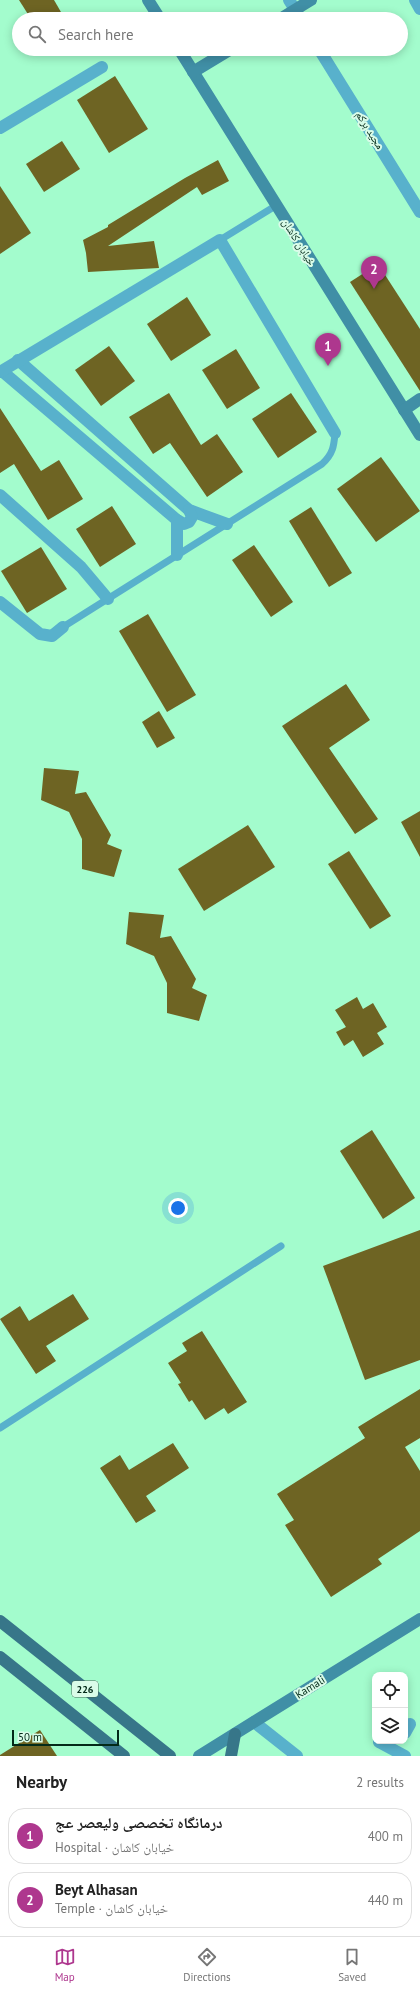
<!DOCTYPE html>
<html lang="en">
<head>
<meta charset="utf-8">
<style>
	:root { --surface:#fff; --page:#f6f6f6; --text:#222; --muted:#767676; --line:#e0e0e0; --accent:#ae378e }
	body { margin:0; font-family:"PT Sans","Noto Naskh Arabic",sans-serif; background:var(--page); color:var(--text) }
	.controls { position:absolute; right:12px; bottom:12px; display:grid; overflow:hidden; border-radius:8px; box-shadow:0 2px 10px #0003 }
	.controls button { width:36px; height:36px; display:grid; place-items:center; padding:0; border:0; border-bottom:1px solid var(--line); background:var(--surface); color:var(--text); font:20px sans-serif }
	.scale { position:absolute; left:12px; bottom:10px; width:107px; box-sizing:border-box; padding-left:4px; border:2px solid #032a19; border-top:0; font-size:11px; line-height:14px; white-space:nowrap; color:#032a19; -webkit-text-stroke:3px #dafce9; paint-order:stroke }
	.you { position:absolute; left:178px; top:1208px; width:14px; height:14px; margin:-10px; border:3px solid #fff; border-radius:50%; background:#1a73e8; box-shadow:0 0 0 6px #1a73e833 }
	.badge { display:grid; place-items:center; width:26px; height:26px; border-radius:50%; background:var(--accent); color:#fff; font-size:13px; font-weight:700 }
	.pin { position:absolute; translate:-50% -33px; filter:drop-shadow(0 1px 2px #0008) }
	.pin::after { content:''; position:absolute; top:21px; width:14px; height:12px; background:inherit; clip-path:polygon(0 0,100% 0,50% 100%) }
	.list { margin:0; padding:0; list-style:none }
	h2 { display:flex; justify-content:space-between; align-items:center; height:52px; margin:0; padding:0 16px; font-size:17px }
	h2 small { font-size:13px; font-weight:400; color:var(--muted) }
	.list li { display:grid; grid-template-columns:26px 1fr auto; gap:12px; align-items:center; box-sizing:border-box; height:56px; margin:0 8px 8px; padding:0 8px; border:1px solid var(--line); border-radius:16px }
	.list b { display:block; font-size:15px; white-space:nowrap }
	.list p { margin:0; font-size:13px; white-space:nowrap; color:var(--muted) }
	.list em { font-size:13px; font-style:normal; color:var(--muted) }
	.icon { flex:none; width:22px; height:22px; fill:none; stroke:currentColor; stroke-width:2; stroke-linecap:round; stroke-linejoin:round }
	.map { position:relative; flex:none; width:420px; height:1756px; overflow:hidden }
	.search { position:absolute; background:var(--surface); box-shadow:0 2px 10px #0003; left:12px; right:12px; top:12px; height:44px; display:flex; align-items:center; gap:10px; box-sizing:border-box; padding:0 14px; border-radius:22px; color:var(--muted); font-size:15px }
	.sheet { height:180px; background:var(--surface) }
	nav { display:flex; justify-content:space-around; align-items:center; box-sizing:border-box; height:56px; border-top:1px solid var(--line); background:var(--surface); font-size:11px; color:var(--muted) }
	nav a { display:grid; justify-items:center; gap:2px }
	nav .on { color:var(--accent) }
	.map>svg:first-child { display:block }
	.building { fill:#6e6423 }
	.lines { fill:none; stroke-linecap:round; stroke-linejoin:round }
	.lane { stroke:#58b1cc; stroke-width:7 }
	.street { stroke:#58b1cc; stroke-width:12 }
	.secondary { stroke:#408fa6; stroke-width:12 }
	.primary { stroke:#377689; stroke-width:12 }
	.labels { text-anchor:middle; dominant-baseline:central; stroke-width:4; stroke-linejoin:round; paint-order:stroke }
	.shield { fill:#dafce9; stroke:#446957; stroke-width:1 }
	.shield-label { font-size:10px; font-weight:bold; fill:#032a19 }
	.street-label { font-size:11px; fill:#032a19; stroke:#dafce9 }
</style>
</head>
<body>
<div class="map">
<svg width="420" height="1756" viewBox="0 0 420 1756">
	<rect width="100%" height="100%" fill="#a3fccd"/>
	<g class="building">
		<path d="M 19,0 L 54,0 L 65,19 L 31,19 Z"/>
		<path d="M 115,76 L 148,129 L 109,153 L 77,100 Z"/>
		<path d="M 62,141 L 80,169 L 44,192 L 26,164 Z"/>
		<path d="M 218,160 L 229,181 L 202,195 L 197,187 L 108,246 L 154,241 L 159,268 L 88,272 L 86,253 L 83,240 L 108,227 L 108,225 L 185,178 Z"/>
		<path d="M 0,186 L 31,233 L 0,254 Z"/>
		<path d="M 378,264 L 420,329 L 420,391 L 350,282 Z"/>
		<path d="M 187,297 L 211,335 L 171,361 L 147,324 Z"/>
		<path d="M 109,346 L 135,381 L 101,406 L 75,370 Z"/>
		<path d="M 236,349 L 260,388 L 227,409 L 202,370 Z"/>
		<path d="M 169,393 L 201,445 L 217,434 L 243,472 L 207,497 L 170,443 L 153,454 L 129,417 Z"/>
		<path d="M 291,393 L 317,432 L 278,458 L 252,419 Z"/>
		<path d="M 0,408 L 41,471 L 59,460 L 83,499 L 48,520 L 14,464 L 0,473 Z"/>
		<path d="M 381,457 L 420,511 L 376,542 L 337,489 Z"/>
		<path d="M 112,506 L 136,544 L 100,567 L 76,529 Z"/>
		<path d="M 311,507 L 352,573 L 329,587 L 289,521 Z"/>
		<path d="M 254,545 L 293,602 L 271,617 L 232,560 Z"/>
		<path d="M 41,547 L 67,589 L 27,613 L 1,571 Z"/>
		<path d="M 148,614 L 196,695 L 167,712 L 119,631 Z"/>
		<path d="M 346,684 L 370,720 L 329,748 L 378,819 L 355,834 L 282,726 Z"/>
		<path d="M 159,711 L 175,738 L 157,748 L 142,722 Z"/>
		<path d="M 44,768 L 79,771 L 75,794 L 86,792 L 111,835 L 107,844 L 122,850 L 114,877 L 82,869 L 82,839 L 69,812 L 41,800 Z"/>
		<path d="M 420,811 L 420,857 L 401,822 Z"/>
		<path d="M 248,825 L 275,867 L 204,911 L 178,869 Z"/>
		<path d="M 349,851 L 391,916 L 370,929 L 328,864 Z"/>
		<path d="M 129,912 L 164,915 L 160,938 L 171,936 L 196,979 L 192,988 L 207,995 L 199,1021 L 167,1013 L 167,983 L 154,956 L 126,944 Z"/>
		<path d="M 357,997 L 363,1009 L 373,1003 L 387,1027 L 377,1033 L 384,1044 L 363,1057 L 353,1040 L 344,1046 L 336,1032 L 346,1027 L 335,1010 Z"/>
		<path d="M 372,1130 L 415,1198 L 383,1219 L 340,1151 Z"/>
		<path d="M 420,1230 L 420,1360 L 365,1380 L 323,1266 Z"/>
		<path d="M 73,1294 L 89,1319 L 46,1346 L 56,1361 L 36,1374 L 0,1319 L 20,1306 L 29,1321 Z"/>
		<path d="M 202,1331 L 247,1402 L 228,1414 L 224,1408 L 205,1420 L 192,1400 L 189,1402 L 178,1384 L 181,1383 L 168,1363 L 187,1351 L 182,1343 Z"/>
		<path d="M 420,1389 L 420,1438 L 405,1447 L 420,1471 L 420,1531 L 378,1559 L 382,1564 L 331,1597 L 285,1525 L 294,1520 L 277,1494 L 365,1438 L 358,1427 Z"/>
		<path d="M 173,1443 L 189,1468 L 146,1496 L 156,1511 L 136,1523 L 100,1468 L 120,1455 L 129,1470 Z"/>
		<path d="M 40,1730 L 57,1756 L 0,1756 L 0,1755 Z"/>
	</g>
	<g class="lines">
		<g class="lane">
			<path d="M 220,240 L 277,205"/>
			<path d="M 63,627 L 322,464 C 333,454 334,446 335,433"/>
			<path d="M 0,1428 L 281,1246"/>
		</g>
		<g class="street">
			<path d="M 289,0 L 301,19"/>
			<path d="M 415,0 L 420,9"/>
			<path d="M 319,49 L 420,212"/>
			<path d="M 0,128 L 102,67"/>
			<path d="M 18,360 L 189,510 L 227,524"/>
			<path d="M 2,371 L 177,520 L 184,524 L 189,522 L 192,517 L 189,510"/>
			<path d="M 0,372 L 220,240 L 335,433"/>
			<path d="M 0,495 L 81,567 L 108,599"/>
			<path d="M 177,520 L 177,555"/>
			<path d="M 0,602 L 40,634 L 52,636 L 63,627"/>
			<path d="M 254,1722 L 297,1756"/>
			<path d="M 405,1733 L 410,1724"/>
			<path d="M 379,1742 L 405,1756"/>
		</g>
		<g class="secondary">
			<path d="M 148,0 L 160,19"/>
			<path d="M 280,19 L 311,0"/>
			<path d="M 179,49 L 420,435"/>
			<path d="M 193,72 L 231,49"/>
			<path d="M 404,410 L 420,399"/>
			<path d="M 199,1756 L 420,1619"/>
		</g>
		<g class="primary">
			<path d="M 0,1621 L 170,1756"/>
			<path d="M 0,1657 L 124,1756"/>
			<path d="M 231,1756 L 235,1734"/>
		</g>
	</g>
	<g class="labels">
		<rect class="shield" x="72" y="1681" width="26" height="16" rx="3"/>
		<g class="shield-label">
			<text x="85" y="1689">226</text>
		</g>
		<g class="street-label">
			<text transform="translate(370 130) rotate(58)">مجید برکم</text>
			<text transform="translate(299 242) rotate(58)">خیابان کاشان</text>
			<text transform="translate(310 1687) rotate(-32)">Kamali</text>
		</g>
	</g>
</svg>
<div class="controls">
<button><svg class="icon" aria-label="locate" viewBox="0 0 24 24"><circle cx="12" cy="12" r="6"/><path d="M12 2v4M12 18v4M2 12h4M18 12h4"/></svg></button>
<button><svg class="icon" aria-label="layers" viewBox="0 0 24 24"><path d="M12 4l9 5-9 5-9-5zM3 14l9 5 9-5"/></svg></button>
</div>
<div class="scale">50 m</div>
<div class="you"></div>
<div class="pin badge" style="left:328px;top:366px">1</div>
<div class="pin badge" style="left:374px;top:289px">2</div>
<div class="search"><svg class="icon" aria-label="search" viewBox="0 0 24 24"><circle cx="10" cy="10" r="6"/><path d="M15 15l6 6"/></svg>Search here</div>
</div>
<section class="sheet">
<h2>Nearby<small>2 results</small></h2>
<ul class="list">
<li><span class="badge">1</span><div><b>درمانگاه تخصصی ولیعصر عج</b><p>Hospital · خیابان کاشان</p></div><em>400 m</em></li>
<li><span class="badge">2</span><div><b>Beyt Alhasan</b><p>Temple · خیابان کاشان</p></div><em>440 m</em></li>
</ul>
</section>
<nav>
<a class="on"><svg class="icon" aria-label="map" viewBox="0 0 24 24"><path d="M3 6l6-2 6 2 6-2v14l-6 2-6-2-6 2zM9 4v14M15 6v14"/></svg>Map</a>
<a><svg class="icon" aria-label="directions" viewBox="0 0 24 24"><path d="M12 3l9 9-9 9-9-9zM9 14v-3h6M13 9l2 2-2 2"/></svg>Directions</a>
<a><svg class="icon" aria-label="saved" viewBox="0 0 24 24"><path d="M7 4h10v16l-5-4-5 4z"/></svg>Saved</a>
</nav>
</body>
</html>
